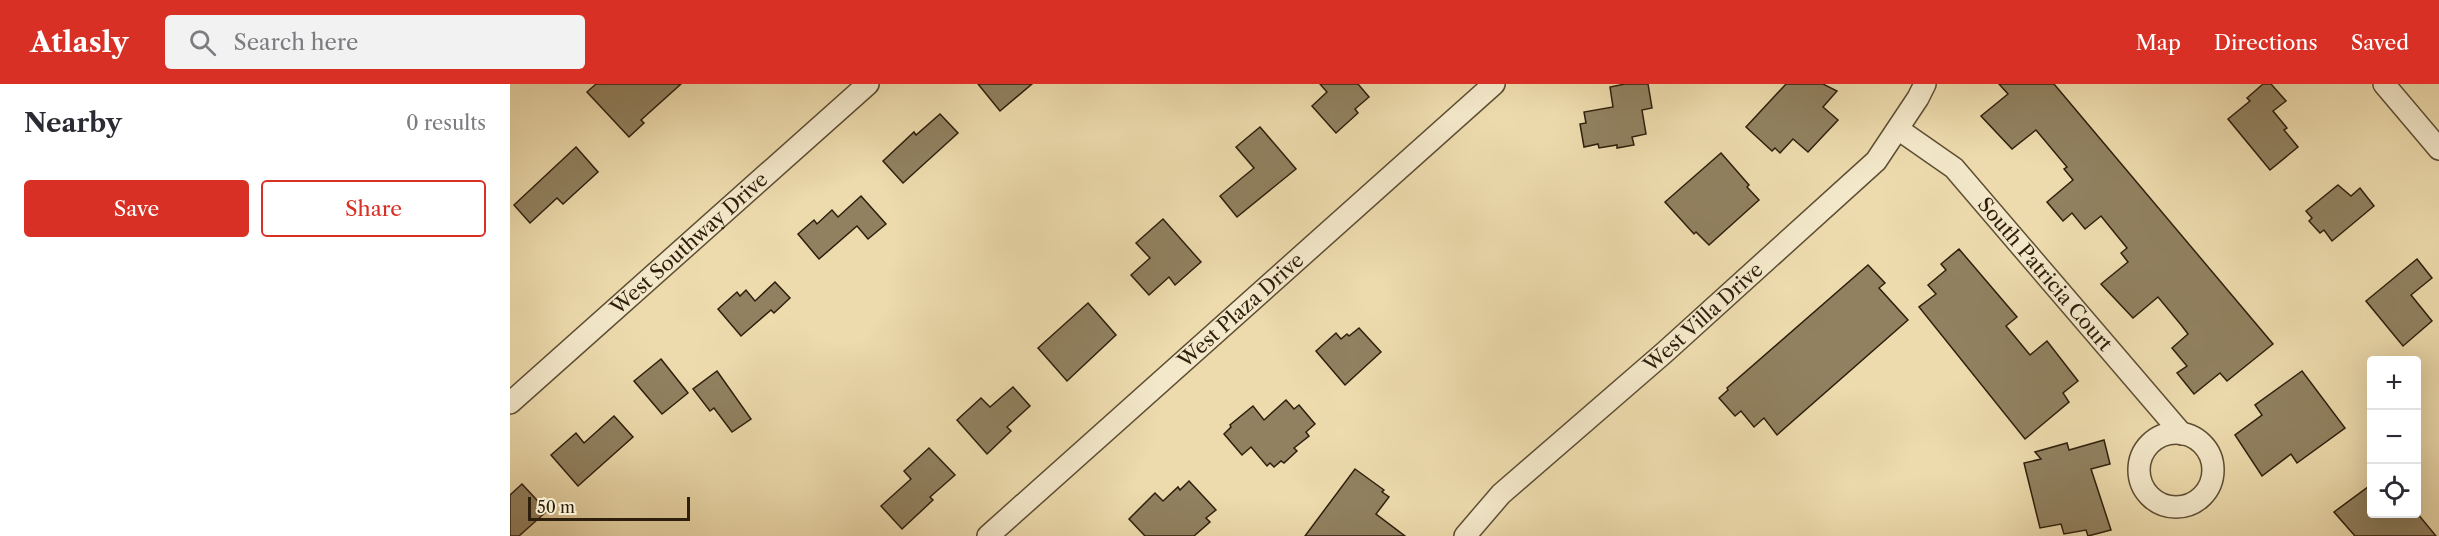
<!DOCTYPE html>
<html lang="en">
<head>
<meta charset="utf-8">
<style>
	:root { --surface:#fff; --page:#f2f2f3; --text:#2b2b33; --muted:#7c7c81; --line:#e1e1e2; --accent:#d93025 }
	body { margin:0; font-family:"Libre Caslon Text",serif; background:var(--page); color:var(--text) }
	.controls { position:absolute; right:18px; bottom:18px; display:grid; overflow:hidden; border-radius:6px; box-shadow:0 6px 24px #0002 }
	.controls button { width:54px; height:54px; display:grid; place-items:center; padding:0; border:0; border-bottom:2px solid var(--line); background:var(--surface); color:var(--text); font:30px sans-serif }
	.scale { position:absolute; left:18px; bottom:15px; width:162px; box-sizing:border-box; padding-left:6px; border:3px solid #2e1f0c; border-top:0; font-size:16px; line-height:21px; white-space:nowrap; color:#2e1f0c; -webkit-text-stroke:4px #f3e8ca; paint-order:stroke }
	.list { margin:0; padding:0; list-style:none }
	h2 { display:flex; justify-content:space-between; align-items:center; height:78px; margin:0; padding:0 24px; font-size:26px }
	h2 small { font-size:20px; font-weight:400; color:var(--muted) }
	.actions { display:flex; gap:12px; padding:18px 24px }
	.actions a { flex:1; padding:14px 0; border:2px solid var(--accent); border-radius:6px; text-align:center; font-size:21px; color:var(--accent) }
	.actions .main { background:var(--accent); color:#fff }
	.icon { flex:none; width:33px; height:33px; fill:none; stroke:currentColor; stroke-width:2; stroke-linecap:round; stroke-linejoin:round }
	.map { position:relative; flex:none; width:1929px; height:452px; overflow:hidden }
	header { display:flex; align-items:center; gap:36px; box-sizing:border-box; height:84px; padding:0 30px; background:var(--accent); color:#fff }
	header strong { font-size:28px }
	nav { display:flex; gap:33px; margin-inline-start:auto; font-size:21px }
	.search { width:420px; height:54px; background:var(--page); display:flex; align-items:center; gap:15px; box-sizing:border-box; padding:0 21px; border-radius:6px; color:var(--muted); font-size:22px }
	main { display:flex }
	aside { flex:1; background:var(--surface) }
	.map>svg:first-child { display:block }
	.building { fill:#918160; stroke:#2e1f0c; stroke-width:1.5 }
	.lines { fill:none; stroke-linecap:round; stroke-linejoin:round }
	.minor-casing { stroke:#5e4e34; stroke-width:24 }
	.minor { stroke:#f3e8ca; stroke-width:21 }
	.labels { text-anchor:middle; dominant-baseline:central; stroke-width:5; stroke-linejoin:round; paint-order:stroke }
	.street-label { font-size:20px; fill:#2e1f0c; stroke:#f3e8ca }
</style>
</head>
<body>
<header>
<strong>Atlasly</strong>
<div class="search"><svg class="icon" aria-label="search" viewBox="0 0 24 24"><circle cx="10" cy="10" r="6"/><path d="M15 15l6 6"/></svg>Search here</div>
<nav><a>Map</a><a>Directions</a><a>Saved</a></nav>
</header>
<main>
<aside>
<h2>Nearby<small>0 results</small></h2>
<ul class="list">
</ul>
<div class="actions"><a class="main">Save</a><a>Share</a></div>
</aside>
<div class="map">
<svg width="1929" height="452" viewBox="0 0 1929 452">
	<rect width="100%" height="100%" fill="#eddbad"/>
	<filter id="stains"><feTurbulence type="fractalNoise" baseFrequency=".00333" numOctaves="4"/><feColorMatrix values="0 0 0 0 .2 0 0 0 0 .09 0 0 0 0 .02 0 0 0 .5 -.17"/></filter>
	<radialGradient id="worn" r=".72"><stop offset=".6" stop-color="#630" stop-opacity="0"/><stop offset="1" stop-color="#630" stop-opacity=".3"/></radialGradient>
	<g class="building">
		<path d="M 86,0 L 171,0 L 131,36 L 134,39 L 119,53 L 77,8 Z"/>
		<path d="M 468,0 L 522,0 L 490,27 Z"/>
		<path d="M 810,0 L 848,0 L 859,13 L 845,25 L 848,29 L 826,49 L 802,22 L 817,8 Z"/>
		<path d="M 1115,0 L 1138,0 L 1142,24 L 1132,26 L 1136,50 L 1122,53 L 1124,61 L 1107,64 L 1107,61 L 1089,64 L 1088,60 L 1074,63 L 1070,40 L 1076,39 L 1074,28 L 1103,23 L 1100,3 Z"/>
		<path d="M 1276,0 L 1313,0 L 1327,7 L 1313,23 L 1328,36 L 1298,68 L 1283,55 L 1270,69 L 1265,64 L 1262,67 L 1236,43 Z"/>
		<path d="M 1489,0 L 1544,0 L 1763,260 L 1717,297 L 1710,289 L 1684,310 L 1667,289 L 1677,282 L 1662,264 L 1678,250 L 1672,242 L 1648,213 L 1623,234 L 1591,200 L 1618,178 L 1611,169 L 1617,164 L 1591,132 L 1575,145 L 1562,129 L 1553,137 L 1537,118 L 1563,96 L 1554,85 L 1557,83 L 1526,46 L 1502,65 L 1471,32 L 1498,10 Z"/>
		<path d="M 1753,0 L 1761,0 L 1776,17 L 1763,27 L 1777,44 L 1774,46 L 1788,63 L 1760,86 L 1718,35 L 1740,17 L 1737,14 Z"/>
		<path d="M 430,30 L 448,49 L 393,99 L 373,77 L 404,48 L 406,51 Z"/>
		<path d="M 750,43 L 786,85 L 727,133 L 710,112 L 744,84 L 726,63 Z"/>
		<path d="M 66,63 L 88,88 L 53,120 L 47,114 L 20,139 L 4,121 Z"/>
		<path d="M 1211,69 L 1239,101 L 1237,103 L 1249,116 L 1199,161 L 1186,148 L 1184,150 L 1155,118 Z"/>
		<path d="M 1828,101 L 1841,112 L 1850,104 L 1864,122 L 1822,157 L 1814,146 L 1810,149 L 1799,137 L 1802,134 L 1796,127 Z"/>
		<path d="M 351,112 L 376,140 L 358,155 L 347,142 L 309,175 L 288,150 L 304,136 L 307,140 L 322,126 L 328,133 Z"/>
		<path d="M 653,135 L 691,178 L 665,201 L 659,193 L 639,211 L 621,191 L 640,174 L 626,159 Z"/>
		<path d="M 1449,165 L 1507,233 L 1496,242 L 1520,271 L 1537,257 L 1568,297 L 1553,309 L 1559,318 L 1515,355 L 1409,223 L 1426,210 L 1418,201 L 1436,186 L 1431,180 Z"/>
		<path d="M 1907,175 L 1922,194 L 1901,211 L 1922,237 L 1893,262 L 1856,217 Z"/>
		<path d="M 1358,181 L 1375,199 L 1369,204 L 1398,236 L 1267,351 L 1254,334 L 1244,343 L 1231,327 L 1225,332 L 1209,314 L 1218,306 L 1217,304 Z"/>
		<path d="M 265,198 L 280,214 L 264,229 L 261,226 L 231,252 L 208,225 L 227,208 L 230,212 L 236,206 L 245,217 Z"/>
		<path d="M 578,219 L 606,251 L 557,297 L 528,264 Z"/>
		<path d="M 849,244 L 871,268 L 835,301 L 806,267 L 826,249 L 831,255 L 837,250 L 839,252 Z"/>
		<path d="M 151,275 L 178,309 L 152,330 L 124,297 Z"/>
		<path d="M 207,287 L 241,335 L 222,348 L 204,324 L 200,327 L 183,305 Z"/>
		<path d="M 1792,287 L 1835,344 L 1787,379 L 1781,370 L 1752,392 L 1725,351 L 1752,331 L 1745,321 Z"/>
		<path d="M 503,303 L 520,322 L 497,343 L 501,347 L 477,370 L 447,336 L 471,314 L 480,323 Z"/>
		<path d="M 776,316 L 784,325 L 789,321 L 805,340 L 796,348 L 799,352 L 784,364 L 787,367 L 774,379 L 771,377 L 764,383 L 760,379 L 757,382 L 741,363 L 732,371 L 714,350 L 721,343 L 720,341 L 743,322 L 754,336 Z"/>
		<path d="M 104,332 L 123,353 L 68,402 L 41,371 L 66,349 L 74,359 Z"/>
		<path d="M 1594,356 L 1600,380 L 1581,385 L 1601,446 L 1578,452 L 1576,446 L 1554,450 L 1551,440 L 1530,444 L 1514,379 L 1531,375 L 1525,368 L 1557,359 L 1559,366 Z"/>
		<path d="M 419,364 L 445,391 L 420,413 L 423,416 L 392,445 L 371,422 L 401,395 L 394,387 Z"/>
		<path d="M 845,385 L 874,406 L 872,408 L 879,413 L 866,430 L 895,452 L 795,452 Z"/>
		<path d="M 679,397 L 706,426 L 696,434 L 700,438 L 684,452 L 635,452 L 619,435 L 645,409 L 653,417 L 668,403 L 670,406 Z"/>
		<path d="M 12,400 L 37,427 L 9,452 L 0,452 L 0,411 Z"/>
		<path d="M 1862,400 L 1862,429 L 1907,429 L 1926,452 L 1845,452 L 1824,428 Z"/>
	</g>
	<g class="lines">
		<defs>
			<g id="minor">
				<path d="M 1874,0 L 1929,65"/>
				<path id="s1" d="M 1388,45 L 1444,84 L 1672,350"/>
				<path id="s2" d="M 0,319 L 358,0"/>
				<circle cx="1666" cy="386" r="37"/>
				<path id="s3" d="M 478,452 L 984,0"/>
				<path id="s4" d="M 955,452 L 991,410 L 1155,268 L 1366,77 L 1408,14 L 1415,0"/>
			</g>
		</defs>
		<use href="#minor" class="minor-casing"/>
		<use href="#minor" class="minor"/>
	</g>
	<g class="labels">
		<g class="street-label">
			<text stroke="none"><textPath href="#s2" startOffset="240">West Southway Drive</textPath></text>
			<text stroke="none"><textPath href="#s1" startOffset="208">South Patricia Court</textPath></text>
			<text stroke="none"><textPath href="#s3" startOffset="339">West Plaza Drive</textPath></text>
			<text stroke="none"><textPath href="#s4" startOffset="324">West Villa Drive</textPath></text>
		</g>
	</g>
	<rect width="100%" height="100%" filter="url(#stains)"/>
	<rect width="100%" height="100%" fill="url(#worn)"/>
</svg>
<div class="controls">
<button>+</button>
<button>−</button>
<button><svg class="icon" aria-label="locate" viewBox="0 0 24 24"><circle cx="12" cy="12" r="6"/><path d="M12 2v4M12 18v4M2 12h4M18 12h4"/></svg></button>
</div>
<div class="scale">50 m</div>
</div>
</main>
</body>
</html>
